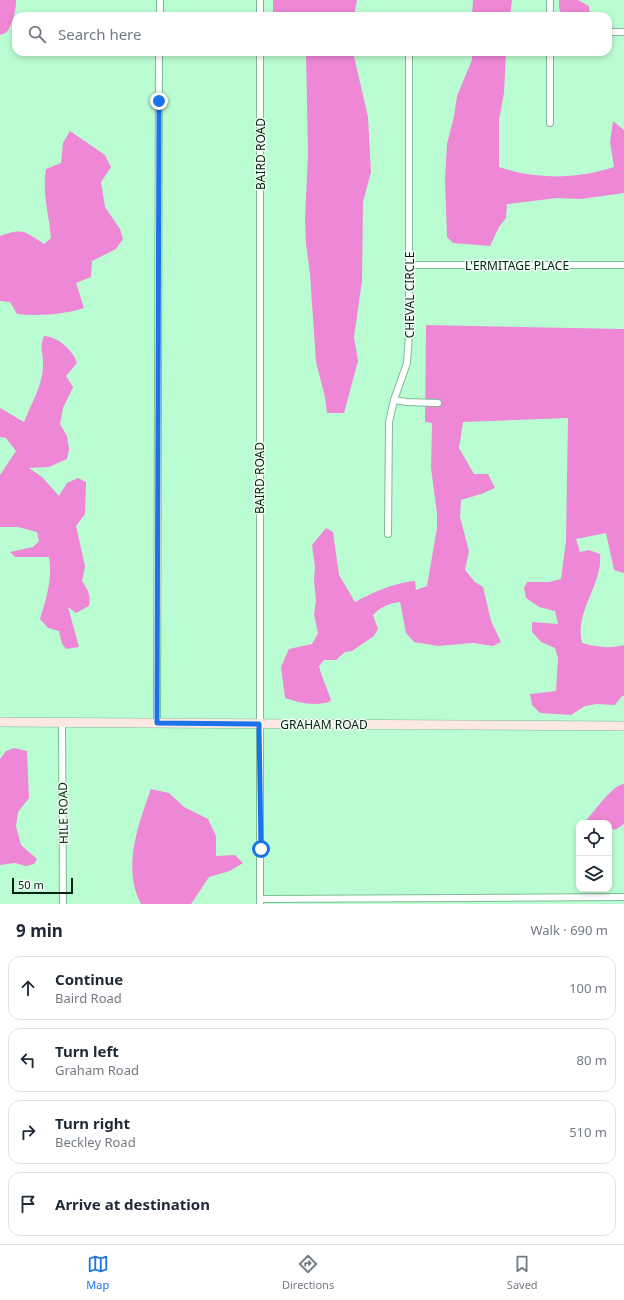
<!DOCTYPE html>
<html lang="en">
<head>
<meta charset="utf-8">
<style>
	:root { --surface:#fff; --page:#f2f2f3; --text:#1f2937; --muted:#747a83; --line:#e0e1e3; --accent:#1a73e8 }
	body { margin:0; font-family:"Noto Sans",sans-serif; background:var(--page); color:var(--text) }
	.controls { position:absolute; right:12px; bottom:12px; display:grid; overflow:hidden; border-radius:8px; box-shadow:0 2px 6px #0003 }
	.controls button { width:36px; height:36px; display:grid; place-items:center; padding:0; border:0; border-bottom:1px solid var(--line); background:var(--surface); color:var(--text); font:20px sans-serif }
	.scale { position:absolute; left:12px; bottom:10px; width:61px; box-sizing:border-box; padding-left:4px; border:2px solid #062112; border-top:0; font-size:11px; line-height:14px; white-space:nowrap; color:#062112; -webkit-text-stroke:3px #effcf3; paint-order:stroke }
	.stop { position:absolute; width:12px; height:12px; margin:-9px; border:3px solid #1a73e8; border-radius:50%; background:#fff }
	.stop.end { background:#1a73e8; border-color:#fff; box-shadow:0 1px 4px #0008 }
	.list { margin:0; padding:0; list-style:none }
	h2 { display:flex; justify-content:space-between; align-items:center; height:52px; margin:0; padding:0 16px; font-size:17px }
	h2 small { font-size:13px; font-weight:400; color:var(--muted) }
	.list li { display:grid; grid-template-columns:26px 1fr auto; gap:12px; align-items:center; box-sizing:border-box; height:64px; margin:0 8px 8px; padding:0 8px; border:1px solid var(--line); border-radius:12px }
	.list b { display:block; font-size:15px; white-space:nowrap }
	.list p { margin:0; font-size:13px; white-space:nowrap; color:var(--muted) }
	.list em { font-size:13px; font-style:normal; color:var(--muted) }
	.icon { flex:none; width:22px; height:22px; fill:none; stroke:currentColor; stroke-width:2; stroke-linecap:round; stroke-linejoin:round }
	.map { position:relative; flex:none; width:624px; height:904px; overflow:hidden }
	.search { position:absolute; background:var(--surface); box-shadow:0 2px 6px #0003; left:12px; right:12px; top:12px; height:44px; display:flex; align-items:center; gap:10px; box-sizing:border-box; padding:0 14px; border-radius:12px; color:var(--muted); font-size:15px }
	.sheet { height:340px; background:var(--surface) }
	nav { display:flex; justify-content:space-around; align-items:center; box-sizing:border-box; height:56px; border-top:1px solid var(--line); background:var(--surface); font-size:11px; color:var(--muted) }
	nav a { display:grid; justify-items:center; gap:2px }
	nav .on { color:var(--accent) }
	.map>svg:first-child { display:block }
	.forest { fill:#ef87d7 }
	.lines { fill:none; stroke-linecap:round; stroke-linejoin:round }
	.street-casing { stroke:#7dbc95; stroke-width:8 }
	.secondary-casing { stroke:#7dbc95; stroke-width:10 }
	.street { stroke:#fff; stroke-width:6 }
	.secondary { stroke:#fde9e4; stroke-width:9 }
	.route { stroke:#1a73e8; stroke-width:5 }
	.labels { text-anchor:middle; dominant-baseline:central; stroke-width:3; stroke-linejoin:round; paint-order:stroke }
	.street-label { font-size:12px; fill:#062112; stroke:#effcf3 }
</style>
</head>
<body>
<div class="map">
<svg width="624" height="904" viewBox="0 0 624 904">
	<rect width="100%" height="100%" fill="#bbfdd3"/>
	<g class="forest">
		<path d="M 0,0 L 16,0 C 16,12 13,23 6,33 L 0,35 Z"/>
		<path d="M 273,0 L 357,0 L 354,16 L 273,16 Z"/>
		<path d="M 473,0 L 512,0 L 510,16 L 472,16 Z"/>
		<path d="M 559,0 L 578,0 L 589,6 L 590,16 L 562,16 L 559,8 Z"/>
		<path d="M 306,52 L 353,52 L 368,117 L 371,172 L 363,202 L 362,281 L 354,337 L 358,361 L 344,413 L 327,413 L 325,397 L 316,362 L 310,274 L 306,244 L 305,219 L 308,154 Z"/>
		<path d="M 472,52 L 506,52 L 504,93 L 499,120 L 499,167 C 536,180 577,179 614,167 L 610,142 L 613,121 L 624,130 L 624,193 L 581,199 L 557,198 L 507,204 L 506,218 L 499,227 L 490,246 L 453,243 L 447,237 L 445,180 L 447,144 L 454,116 L 457,96 L 472,60 Z"/>
		<path d="M 70,131 L 105,155 L 111,167 L 101,182 L 105,207 L 120,229 L 123,239 L 116,249 L 92,261 L 91,277 L 76,283 L 84,308 C 62,315 40,316 17,314 L 10,302 L 0,301 L 0,236 C 23,228 24,231 44,244 L 51,238 C 49,214 42,193 46,169 L 61,163 L 63,143 Z"/>
		<path d="M 426,325 L 624,329 L 624,573 L 614,570 L 606,533 L 576,539 L 580,552 L 589,550 L 600,554 C 603,585 574,612 582,643 C 597,647 608,649 624,645 L 624,696 L 622,696 L 615,705 L 597,704 L 585,706 L 571,715 L 540,713 L 532,705 L 530,694 L 556,691 L 558,658 L 555,648 L 541,642 L 532,632 L 532,622 L 558,624 L 555,611 L 539,607 L 526,598 L 524,588 L 527,582 L 549,582 L 561,579 L 566,541 L 568,418 L 463,422 L 459,448 L 474,474 L 488,474 L 495,488 L 481,494 L 461,500 L 460,517 L 469,551 L 465,570 L 475,582 L 483,587 L 491,621 L 501,642 L 493,646 L 473,643 L 438,646 L 414,642 L 406,633 L 400,602 C 390,603 380,607 373,615 L 378,629 L 374,636 L 352,651 L 345,652 L 336,660 L 324,660 L 319,666 C 322,679 328,689 331,701 C 316,707 300,703 285,698 L 281,667 L 289,649 L 312,644 L 318,633 L 314,615 L 316,600 L 314,581 L 315,567 L 312,545 L 326,528 L 333,532 L 339,575 L 355,602 C 374,592 393,583 415,581 L 416,590 L 427,586 L 437,528 L 437,513 L 431,468 L 432,423 L 425,422 Z"/>
		<path d="M 44,336 C 57,336 73,350 77,363 L 66,376 L 73,387 L 63,408 L 60,424 L 67,436 L 69,449 L 67,459 L 49,467 L 29,468 L 42,477 L 59,496 L 67,483 L 78,478 L 86,482 L 85,514 L 76,526 L 85,566 L 82,581 C 88,590 91,595 89,606 L 76,613 L 68,607 L 79,647 L 66,649 L 62,644 L 59,631 L 48,628 L 40,619 C 46,599 53,578 49,557 L 15,557 L 10,552 L 33,547 L 39,541 L 37,532 L 18,527 L 0,527 L 0,475 L 16,451 L 6,438 L 0,437 L 0,408 L 24,422 C 31,404 44,383 43,363 C 43,350 39,349 44,336 Z"/>
		<path d="M 14,748 L 27,751 L 29,798 L 18,812 L 16,826 L 21,845 L 37,859 L 34,864 L 26,866 L 15,863 L 0,865 L 0,759 L 6,751 Z"/>
		<path d="M 624,784 L 624,824 L 615,830 L 609,827 L 609,823 L 587,823 L 587,819 C 596,810 612,785 624,784 Z"/>
		<path d="M 151,789 L 169,793 L 184,807 L 208,819 L 216,836 L 216,856 L 235,855 L 243,863 L 230,871 L 209,877 L 191,904 L 141,904 C 122,868 138,825 151,789 Z"/>
	</g>
	<g class="lines">
		<defs>
			<g id="street">
				<path d="M 260,0 L 260,16"/>
				<path d="M 550,0 L 550,16"/>
				<path d="M 160,16 L 160,0"/>
				<path d="M 608,32 L 624,32"/>
				<path d="M 260,52 L 260,904"/>
				<path d="M 550,123 L 550,52"/>
				<path d="M 410,265 L 624,265"/>
				<path d="M 394,400 L 407,402 L 438,403"/>
				<path d="M 388,534 L 389,422 L 394,400 L 407,363 L 409,335 L 409,52"/>
				<path d="M 62,722 L 63,904"/>
				<path d="M 157,723 L 159,52"/>
				<path d="M 261,899 L 624,897"/>
			</g>
			<path id="secondary" d="M 0,722 L 624,726"/>
		</defs>
		<use href="#street" class="street-casing"/>
		<use href="#secondary" class="secondary-casing"/>
		<use href="#street" class="street"/>
		<use href="#secondary" class="secondary"/>
	</g>
	<g class="lines">
		<path class="route" d="M 159,101 L 157,723 L 259,724 L 261,849"/>
	</g>
	<g class="labels">
		<g class="street-label">
			<text transform="translate(260 154) rotate(-90)">BAIRD ROAD</text>
			<text x="517" y="265">L'ERMITAGE PLACE</text>
			<text transform="translate(409 295) rotate(-90)">CHEVAL CIRCLE</text>
			<text transform="translate(259 478) rotate(-90)">BAIRD ROAD</text>
			<text x="324" y="724">GRAHAM ROAD</text>
			<text transform="translate(63 813) rotate(-91)">HILE ROAD</text>
		</g>
	</g>
</svg>
<div class="controls">
<button><svg class="icon" aria-label="locate" viewBox="0 0 24 24"><circle cx="12" cy="12" r="6"/><path d="M12 2v4M12 18v4M2 12h4M18 12h4"/></svg></button>
<button><svg class="icon" aria-label="layers" viewBox="0 0 24 24"><path d="M12 4l9 5-9 5-9-5zM3 14l9 5 9-5"/></svg></button>
</div>
<div class="scale">50 m</div>
<div class="stop" style="left:261px;top:849px"></div>
<div class="stop end" style="left:159px;top:101px"></div>
<div class="search"><svg class="icon" aria-label="search" viewBox="0 0 24 24"><circle cx="10" cy="10" r="6"/><path d="M15 15l6 6"/></svg>Search here</div>
</div>
<section class="sheet">
<h2>9 min<small>Walk · 690 m</small></h2>
<ul class="list">
<li><svg class="icon" aria-label="ahead" viewBox="0 0 24 24"><path d="M12 20V5M6 11l6-6 6 6"/></svg><div><b>Continue</b><p>Baird Road</p></div><em>100 m</em></li>
<li><svg class="icon" aria-label="left" viewBox="0 0 24 24"><path d="M17 20v-9H6M10 6l-5 5 5 5"/></svg><div><b>Turn left</b><p>Graham Road</p></div><em>80 m</em></li>
<li><svg class="icon" aria-label="right" viewBox="0 0 24 24"><path d="M7 20v-9h11M14 6l5 5-5 5"/></svg><div><b>Turn right</b><p>Beckley Road</p></div><em>510 m</em></li>
<li><svg class="icon" aria-label="arrive" viewBox="0 0 24 24"><path d="M6 21V4h12l-3 4 3 4H6"/></svg><div><b>Arrive at destination</b></div></li>
</ul>
</section>
<nav>
<a class="on"><svg class="icon" aria-label="map" viewBox="0 0 24 24"><path d="M3 6l6-2 6 2 6-2v14l-6 2-6-2-6 2zM9 4v14M15 6v14"/></svg>Map</a>
<a><svg class="icon" aria-label="directions" viewBox="0 0 24 24"><path d="M12 3l9 9-9 9-9-9zM9 14v-3h6M13 9l2 2-2 2"/></svg>Directions</a>
<a><svg class="icon" aria-label="saved" viewBox="0 0 24 24"><path d="M7 4h10v16l-5-4-5 4z"/></svg>Saved</a>
</nav>
</body>
</html>
